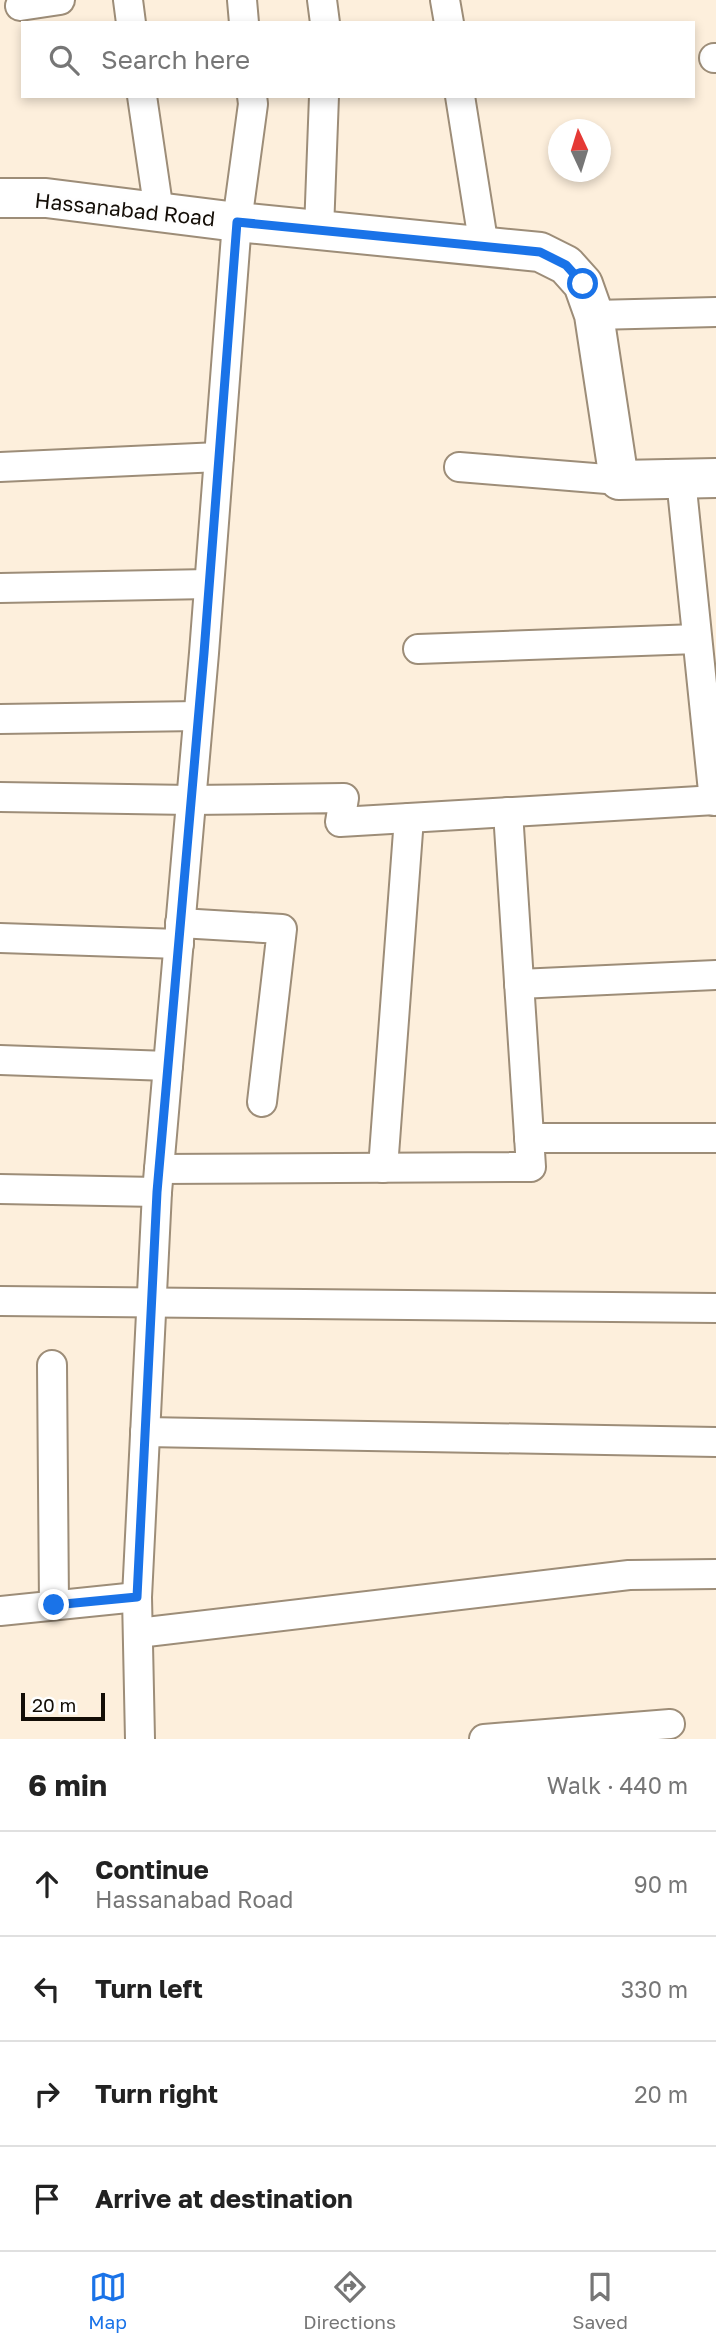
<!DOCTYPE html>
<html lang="en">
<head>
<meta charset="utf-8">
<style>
	:root { --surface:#fff; --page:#f2f2f2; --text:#222; --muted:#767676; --line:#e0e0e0; --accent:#1a73e8 }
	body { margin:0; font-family:"Golos Text",sans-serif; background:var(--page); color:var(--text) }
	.compass { position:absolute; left:548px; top:119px; width:63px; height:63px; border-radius:50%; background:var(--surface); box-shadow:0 4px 10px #0003; rotate:356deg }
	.scale { position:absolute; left:21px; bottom:18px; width:84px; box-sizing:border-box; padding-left:7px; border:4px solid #130d06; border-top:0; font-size:19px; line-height:24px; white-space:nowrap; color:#130d06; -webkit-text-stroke:5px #fefefe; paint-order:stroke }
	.stop { position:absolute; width:21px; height:21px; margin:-16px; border:5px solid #1a73e8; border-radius:50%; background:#fff }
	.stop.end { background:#1a73e8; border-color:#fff; box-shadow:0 2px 7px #0008 }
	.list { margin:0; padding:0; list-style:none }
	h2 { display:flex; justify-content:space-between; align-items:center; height:91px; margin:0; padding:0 28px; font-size:30px }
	h2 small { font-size:23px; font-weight:400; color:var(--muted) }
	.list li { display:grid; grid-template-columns:46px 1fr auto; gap:21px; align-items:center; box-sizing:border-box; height:105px; padding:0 28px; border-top:2px solid var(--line) }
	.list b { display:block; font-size:26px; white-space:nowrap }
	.list p { margin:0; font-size:23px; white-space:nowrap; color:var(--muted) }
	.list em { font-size:23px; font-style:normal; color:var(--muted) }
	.icon { flex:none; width:38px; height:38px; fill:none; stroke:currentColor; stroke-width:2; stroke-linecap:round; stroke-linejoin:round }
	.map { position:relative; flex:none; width:716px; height:1739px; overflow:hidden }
	.search { position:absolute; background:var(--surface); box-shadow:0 4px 10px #0003; left:21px; right:21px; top:21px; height:77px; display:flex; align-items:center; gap:18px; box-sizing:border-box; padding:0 24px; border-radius:0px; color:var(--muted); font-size:26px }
	.sheet { height:511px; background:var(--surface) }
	nav { display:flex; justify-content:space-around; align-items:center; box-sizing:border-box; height:98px; border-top:2px solid var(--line); background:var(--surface); font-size:19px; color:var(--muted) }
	nav a { display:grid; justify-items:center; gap:4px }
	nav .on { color:var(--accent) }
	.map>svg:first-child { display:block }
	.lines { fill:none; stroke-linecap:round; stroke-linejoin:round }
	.street-casing { stroke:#9d8d78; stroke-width:32 }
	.secondary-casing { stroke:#9d8d78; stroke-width:42 }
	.street { stroke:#fff; stroke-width:28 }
	.secondary { stroke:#fff; stroke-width:38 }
	.route { stroke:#1a73e8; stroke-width:9 }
	.labels { text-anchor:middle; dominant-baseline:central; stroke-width:6; stroke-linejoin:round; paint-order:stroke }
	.street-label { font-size:21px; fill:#130d06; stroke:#fefefe }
</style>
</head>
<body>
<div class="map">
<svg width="716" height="1739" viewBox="0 0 716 1739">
	<rect width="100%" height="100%" fill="#fdefdc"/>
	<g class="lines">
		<defs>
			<g id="street">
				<path d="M 128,0 L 131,23"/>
				<path d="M 242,0 L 244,23"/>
				<path d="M 322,0 L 325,23"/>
				<path d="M 445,0 L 449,23"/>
				<path d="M 20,6 L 60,0"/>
				<path d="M 714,58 L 716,58"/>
				<path d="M 142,96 L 159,212"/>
				<path d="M 460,96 L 484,247"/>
				<path d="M 319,230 L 324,96"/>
				<path d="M 594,315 L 716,312"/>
				<path d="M 0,467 L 219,457"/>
				<path d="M 459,467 L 619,480"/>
				<path d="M 681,479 L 714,801"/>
				<path d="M 0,588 L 209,584"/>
				<path d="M 418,649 L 697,639"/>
				<path d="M 0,719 L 198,716"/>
				<path d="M 0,797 L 191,800 L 344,798 L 340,822 L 716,800"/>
				<path d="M 180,923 L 282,929 L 262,1102"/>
				<path d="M 0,938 L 179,944"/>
				<path d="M 519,984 L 716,975"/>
				<path d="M 0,1060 L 168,1066"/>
				<path d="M 529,1138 L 716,1138"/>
				<path d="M 383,1168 L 409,818"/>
				<path d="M 159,1169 L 531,1167 L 508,812"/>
				<path d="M 0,1189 L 157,1192"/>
				<path d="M 0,1301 L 716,1308"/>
				<path d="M 52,1365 L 54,1605"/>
				<path d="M 145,1432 L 716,1442"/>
				<path d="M 0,1611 L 137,1597"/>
				<path d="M 138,1633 L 629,1575 L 716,1574"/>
				<path d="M 140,1739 L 137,1597 L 157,1192 L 204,653 L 237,222 L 253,104 L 252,96"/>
				<path d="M 484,1739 L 670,1724"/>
			</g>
			<path id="secondary" d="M 0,198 L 46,198 L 237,222 L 540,252 L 566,265 L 583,284 L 594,315 L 619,480 L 716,478"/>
		</defs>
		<use href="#street" class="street-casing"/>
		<use href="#secondary" class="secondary-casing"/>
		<use href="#street" class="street"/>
		<use href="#secondary" class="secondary"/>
	</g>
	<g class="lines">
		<path class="route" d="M 54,1605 L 137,1597 L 157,1192 L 204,653 L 237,222 L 540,252 L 566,265 L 583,284"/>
	</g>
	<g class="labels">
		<g class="street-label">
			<text transform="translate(125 209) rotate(6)">Hassanabad Road</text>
		</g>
	</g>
</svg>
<svg class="compass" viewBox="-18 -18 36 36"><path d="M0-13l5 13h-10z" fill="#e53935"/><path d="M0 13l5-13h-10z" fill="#767676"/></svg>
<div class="scale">20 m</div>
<div class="stop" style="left:583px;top:284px"></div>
<div class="stop end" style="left:54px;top:1605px"></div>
<div class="search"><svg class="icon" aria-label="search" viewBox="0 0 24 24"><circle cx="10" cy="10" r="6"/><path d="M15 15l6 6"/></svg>Search here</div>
</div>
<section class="sheet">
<h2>6 min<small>Walk · 440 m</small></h2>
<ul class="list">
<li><svg class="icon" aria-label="ahead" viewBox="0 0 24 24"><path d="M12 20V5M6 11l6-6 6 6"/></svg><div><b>Continue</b><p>Hassanabad Road</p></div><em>90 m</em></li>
<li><svg class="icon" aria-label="left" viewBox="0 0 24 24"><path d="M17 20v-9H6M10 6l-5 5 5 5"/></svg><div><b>Turn left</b></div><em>330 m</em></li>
<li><svg class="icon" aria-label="right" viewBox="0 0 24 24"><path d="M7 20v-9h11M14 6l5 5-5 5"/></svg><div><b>Turn right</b></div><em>20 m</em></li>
<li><svg class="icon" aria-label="arrive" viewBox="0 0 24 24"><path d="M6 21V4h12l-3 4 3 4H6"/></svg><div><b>Arrive at destination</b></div></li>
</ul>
</section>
<nav>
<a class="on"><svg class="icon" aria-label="map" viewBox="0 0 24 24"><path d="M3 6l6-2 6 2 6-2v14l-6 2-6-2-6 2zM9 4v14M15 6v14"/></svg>Map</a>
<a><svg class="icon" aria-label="directions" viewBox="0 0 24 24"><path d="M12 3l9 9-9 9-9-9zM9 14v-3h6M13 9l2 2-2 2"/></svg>Directions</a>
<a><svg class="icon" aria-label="saved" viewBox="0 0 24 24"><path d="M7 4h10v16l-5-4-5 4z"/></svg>Saved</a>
</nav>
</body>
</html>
